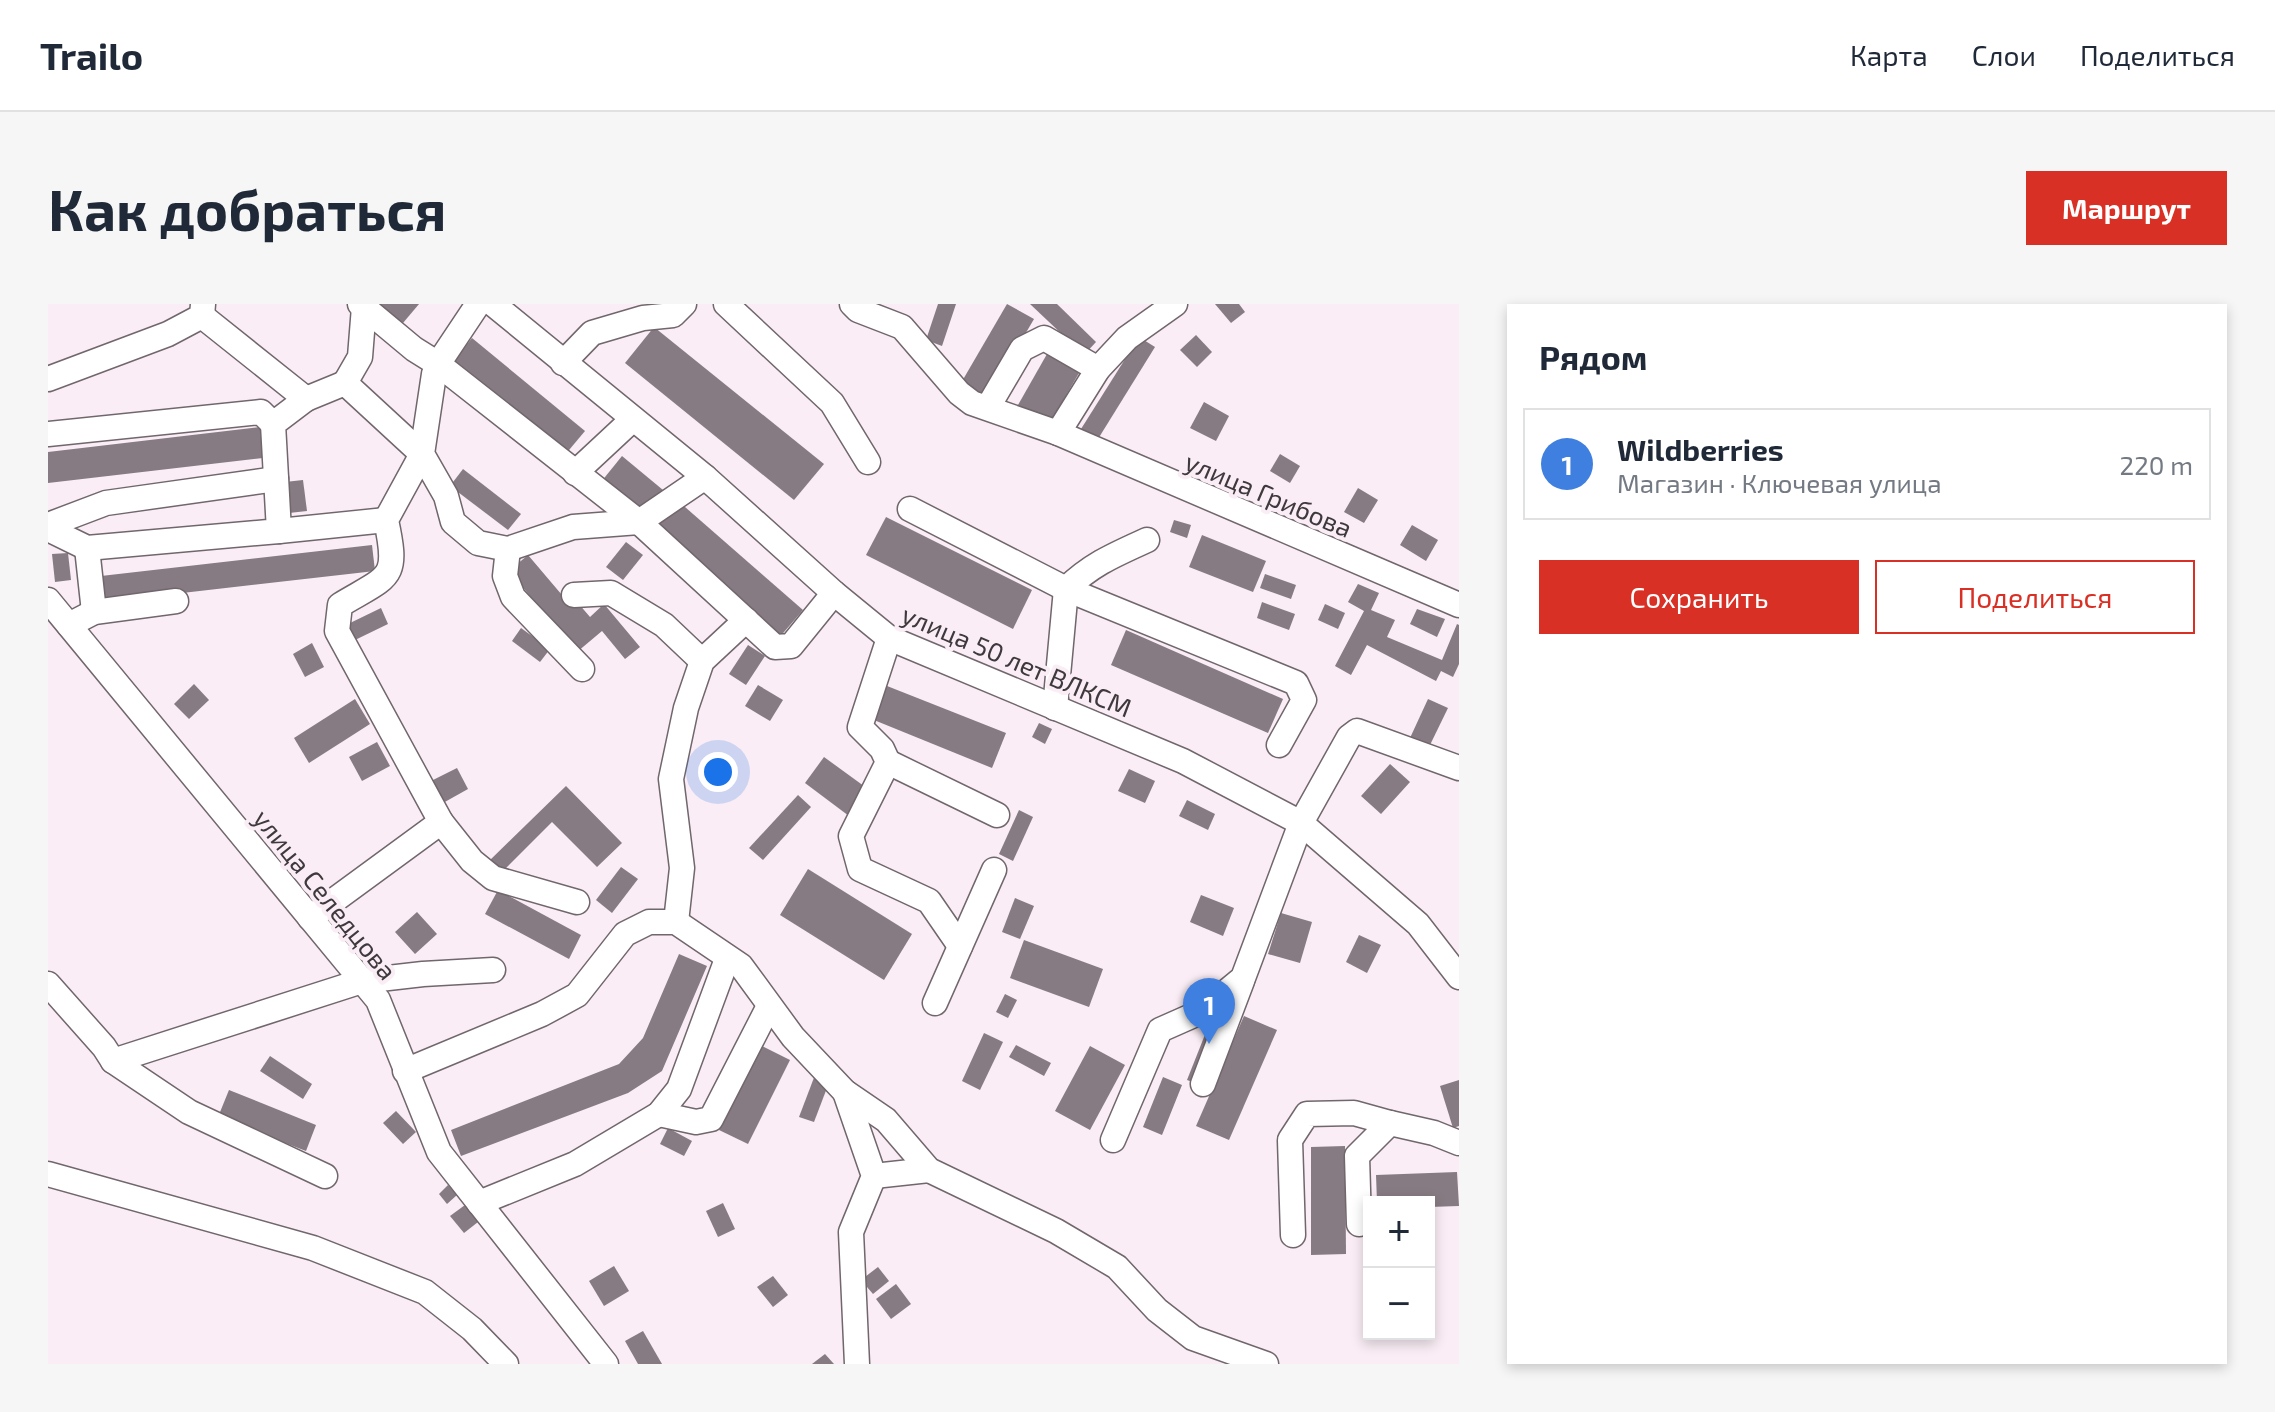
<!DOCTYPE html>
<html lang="ru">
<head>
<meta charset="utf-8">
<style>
	:root { --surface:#fff; --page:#f6f6f7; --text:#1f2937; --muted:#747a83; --line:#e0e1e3; --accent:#d93025 }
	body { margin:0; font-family:"Exo 2",sans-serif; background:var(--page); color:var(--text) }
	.controls { position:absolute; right:24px; bottom:24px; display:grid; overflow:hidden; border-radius:0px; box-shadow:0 4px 12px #0003 }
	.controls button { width:72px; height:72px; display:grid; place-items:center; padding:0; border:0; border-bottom:2px solid var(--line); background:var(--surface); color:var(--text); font:40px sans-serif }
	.you { position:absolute; left:670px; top:468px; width:28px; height:28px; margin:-20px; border:6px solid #fff; border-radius:50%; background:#1a73e8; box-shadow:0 0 0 12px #1a73e833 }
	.badge { display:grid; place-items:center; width:52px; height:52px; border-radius:50%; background:var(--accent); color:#fff; font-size:26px; font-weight:700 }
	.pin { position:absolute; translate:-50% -66px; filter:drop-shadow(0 2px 4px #0008) }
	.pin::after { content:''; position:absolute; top:42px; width:28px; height:24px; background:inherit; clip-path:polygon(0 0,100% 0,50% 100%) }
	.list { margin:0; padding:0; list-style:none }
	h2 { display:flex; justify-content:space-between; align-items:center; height:104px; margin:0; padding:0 32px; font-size:34px }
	h2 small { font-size:26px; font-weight:400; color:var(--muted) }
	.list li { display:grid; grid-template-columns:52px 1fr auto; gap:24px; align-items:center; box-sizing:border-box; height:112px; margin:0 16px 16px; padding:0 16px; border:2px solid var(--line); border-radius:0px }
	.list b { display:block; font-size:30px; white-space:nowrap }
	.list p { margin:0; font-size:26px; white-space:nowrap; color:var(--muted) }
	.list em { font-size:26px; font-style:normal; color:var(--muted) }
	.actions { display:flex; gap:16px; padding:24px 32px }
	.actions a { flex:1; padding:18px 0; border:2px solid var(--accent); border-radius:0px; text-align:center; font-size:28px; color:var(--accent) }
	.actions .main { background:var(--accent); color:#fff }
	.map { position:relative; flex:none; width:1411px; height:1060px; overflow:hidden; border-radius:0px }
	header { display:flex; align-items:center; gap:48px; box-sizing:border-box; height:112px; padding:0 40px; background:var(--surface); border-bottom:2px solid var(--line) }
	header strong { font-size:38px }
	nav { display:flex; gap:44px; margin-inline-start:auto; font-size:28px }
	.intro { display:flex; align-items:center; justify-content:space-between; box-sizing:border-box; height:192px; padding:0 48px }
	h1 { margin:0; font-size:56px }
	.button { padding:20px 36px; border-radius:0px; background:var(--accent); color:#fff; font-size:28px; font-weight:700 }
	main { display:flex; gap:48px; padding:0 48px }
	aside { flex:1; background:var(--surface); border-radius:0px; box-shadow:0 4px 12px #0003 }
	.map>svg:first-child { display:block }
	.building { fill:#867b82 }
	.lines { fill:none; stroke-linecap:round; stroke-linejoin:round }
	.minor-casing { stroke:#70666c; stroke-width:27 }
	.minor { stroke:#fff; stroke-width:24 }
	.labels { text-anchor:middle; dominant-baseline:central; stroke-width:8; stroke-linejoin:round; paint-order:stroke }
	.street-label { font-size:26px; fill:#3e393c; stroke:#faedf5 }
</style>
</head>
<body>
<header>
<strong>Trailo</strong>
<nav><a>Карта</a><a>Слои</a><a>Поделиться</a></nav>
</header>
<div class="intro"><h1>Как добраться</h1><a class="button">Маршрут</a></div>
<main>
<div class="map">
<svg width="1411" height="1060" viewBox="0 0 1411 1060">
	<rect width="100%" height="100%" fill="#faedf5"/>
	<g class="building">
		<path d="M 331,0 L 371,0 L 355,19 Z"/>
		<path d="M 890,0 L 908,0 L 894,42 L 878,36 Z"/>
		<path d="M 959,0 L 986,15 L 939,95 L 913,79 Z"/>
		<path d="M 982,0 L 1009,0 L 1048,38 L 1036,51 Z"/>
		<path d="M 1167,0 L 1191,0 L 1197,8 L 1183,19 Z"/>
		<path d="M 606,23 L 776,160 L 746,196 L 577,59 Z"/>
		<path d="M 1148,31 L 1164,48 L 1149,63 L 1132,46 Z"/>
		<path d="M 1091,33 L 1107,43 L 1050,135 L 1033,125 Z"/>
		<path d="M 424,34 L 537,127 L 516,152 L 403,60 Z"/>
		<path d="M 999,50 L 1031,69 L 1002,119 L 970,101 Z"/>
		<path d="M 1156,98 L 1181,112 L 1168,137 L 1142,124 Z"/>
		<path d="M 212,123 L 215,154 L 0,179 L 0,148 Z"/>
		<path d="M 1232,150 L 1252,162 L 1242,179 L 1222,167 Z"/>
		<path d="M 574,152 L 615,186 L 594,211 L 553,178 Z"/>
		<path d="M 415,165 L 473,210 L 460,226 L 402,182 Z"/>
		<path d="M 255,176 L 259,207 L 241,209 L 237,178 Z"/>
		<path d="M 1310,184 L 1330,196 L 1316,219 L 1296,208 Z"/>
		<path d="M 629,196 L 755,306 L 730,335 L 604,225 Z"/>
		<path d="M 838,213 L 984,286 L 965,325 L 818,251 Z"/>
		<path d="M 1126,216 L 1143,221 L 1139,234 L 1122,228 Z"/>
		<path d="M 1364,221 L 1390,236 L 1378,257 L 1352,241 Z"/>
		<path d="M 1154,231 L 1218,257 L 1205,288 L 1141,263 Z"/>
		<path d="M 578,238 L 595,251 L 575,276 L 558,263 Z"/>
		<path d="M 324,241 L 327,267 L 56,298 L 53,272 Z"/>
		<path d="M 20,249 L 23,276 L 7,278 L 4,250 Z"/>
		<path d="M 480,251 L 525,304 L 530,299 L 542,313 L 556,300 L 592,343 L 577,355 L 554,327 L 529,348 L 461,267 Z"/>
		<path d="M 1217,270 L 1248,281 L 1243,295 L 1212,284 Z"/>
		<path d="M 1310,280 L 1331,289 L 1323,306 L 1347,316 L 1339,333 L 1394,356 L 1409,320 L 1411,321 L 1411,360 L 1405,373 L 1393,367 L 1388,377 L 1319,341 L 1303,371 L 1287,362 L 1316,307 L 1300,298 Z"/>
		<path d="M 1214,298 L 1247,310 L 1241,326 L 1209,314 Z"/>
		<path d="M 1277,300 L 1297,309 L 1290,325 L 1270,316 Z"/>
		<path d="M 333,304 L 340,320 L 307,336 L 300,320 Z"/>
		<path d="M 1369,305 L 1397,315 L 1389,333 L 1362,320 Z"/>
		<path d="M 473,324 L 502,345 L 492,358 L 464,337 Z"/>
		<path d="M 1078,326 L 1235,395 L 1220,429 L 1063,361 Z"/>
		<path d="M 264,339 L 276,363 L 257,373 L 245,350 Z"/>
		<path d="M 700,341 L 717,352 L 698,381 L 681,370 Z"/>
		<path d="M 146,380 L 161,396 L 141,415 L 126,400 Z"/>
		<path d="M 834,380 L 958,429 L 944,464 L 821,414 Z"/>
		<path d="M 710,381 L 735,396 L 722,417 L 697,402 Z"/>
		<path d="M 307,395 L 322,420 L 261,459 L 246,434 Z"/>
		<path d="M 1380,395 L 1400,404 L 1381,443 L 1362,434 Z"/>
		<path d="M 991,419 L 1004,425 L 997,440 L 984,433 Z"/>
		<path d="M 329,438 L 342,462 L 314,477 L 301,453 Z"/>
		<path d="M 776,453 L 820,485 L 801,512 L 757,479 Z"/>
		<path d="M 1342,460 L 1362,478 L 1333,510 L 1313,492 Z"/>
		<path d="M 409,464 L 420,485 L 395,499 L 383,477 Z"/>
		<path d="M 1081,465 L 1107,477 L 1097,499 L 1070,487 Z"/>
		<path d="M 518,482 L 574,539 L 549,563 L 504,518 L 451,571 L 439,559 Z"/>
		<path d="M 750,491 L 763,503 L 715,556 L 701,544 Z"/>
		<path d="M 1139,496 L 1167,510 L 1160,526 L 1131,512 Z"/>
		<path d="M 971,506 L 985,513 L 965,557 L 951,550 Z"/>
		<path d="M 573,563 L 590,575 L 564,609 L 548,596 Z"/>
		<path d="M 760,565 L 864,630 L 836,676 L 732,611 Z"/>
		<path d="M 450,586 L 533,631 L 521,655 L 437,610 Z"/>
		<path d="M 1153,591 L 1186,604 L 1175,632 L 1142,618 Z"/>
		<path d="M 967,594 L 986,602 L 972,635 L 954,628 Z"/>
		<path d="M 369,608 L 389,630 L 367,650 L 347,628 Z"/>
		<path d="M 1233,609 L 1264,618 L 1252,659 L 1220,650 Z"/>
		<path d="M 1311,631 L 1333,641 L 1319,669 L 1298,658 Z"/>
		<path d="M 976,636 L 1055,665 L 1041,703 L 962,674 Z"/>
		<path d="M 631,650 L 659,662 L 614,767 L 580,789 L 413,852 L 403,826 L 571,760 L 595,734 Z"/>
		<path d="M 957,690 L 969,696 L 960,714 L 948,708 Z"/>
		<path d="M 1196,712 L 1229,726 L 1181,836 L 1148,822 Z"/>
		<path d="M 1162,718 L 1173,723 L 1150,780 L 1139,776 Z"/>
		<path d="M 936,729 L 955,738 L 932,786 L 914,777 Z"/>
		<path d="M 968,741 L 1003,759 L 996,772 L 961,753 Z"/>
		<path d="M 714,742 L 742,756 L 700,840 L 671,826 Z"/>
		<path d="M 1042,742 L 1077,761 L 1042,826 L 1007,807 Z"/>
		<path d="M 222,752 L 264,780 L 255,795 L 212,767 Z"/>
		<path d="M 767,771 L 782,776 L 766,818 L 751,813 Z"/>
		<path d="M 1115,773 L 1134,781 L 1114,831 L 1095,823 Z"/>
		<path d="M 1411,776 L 1411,822 L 1405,824 L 1392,782 Z"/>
		<path d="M 181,786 L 268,821 L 258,847 L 170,813 Z"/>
		<path d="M 348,807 L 368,828 L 355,840 L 335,819 Z"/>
		<path d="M 620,824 L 644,837 L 636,852 L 612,840 Z"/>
		<path d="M 1297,842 L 1298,950 L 1263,951 L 1263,843 Z"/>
		<path d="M 1409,868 L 1411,902 L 1381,903 L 1381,898 L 1329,898 L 1328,871 Z"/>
		<path d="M 400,881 L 409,891 L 399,900 L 391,890 Z"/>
		<path d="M 675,899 L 687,925 L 670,933 L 658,907 Z"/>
		<path d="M 417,901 L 430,918 L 416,929 L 402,912 Z"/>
		<path d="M 566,962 L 581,987 L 556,1002 L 541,977 Z"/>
		<path d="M 830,963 L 841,977 L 825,990 L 813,976 Z"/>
		<path d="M 725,972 L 740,991 L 725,1003 L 709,983 Z"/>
		<path d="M 848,980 L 863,1000 L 843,1015 L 828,995 Z"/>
		<path d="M 595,1027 L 614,1060 L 590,1060 L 577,1037 Z"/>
		<path d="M 777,1050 L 786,1060 L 764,1060 Z"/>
	</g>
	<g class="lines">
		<defs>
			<g id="minor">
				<path d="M 312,0 L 366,45 L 390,60 L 591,218 L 727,343 L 743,342 L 786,289"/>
				<path d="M 430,0 L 390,60 L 386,70 L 374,150 L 398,192 L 405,218 L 430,239 L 460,245 L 525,223 L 591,218 L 657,173"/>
				<path d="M 445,0 L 657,173 L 786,289 L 841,334 L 1135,457 L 1253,519 L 1370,620 L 1411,673"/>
				<path d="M 678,0 L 784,99 L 820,158"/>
				<path d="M 804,0 L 810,6 L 854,23 L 911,89 L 924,99 L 1010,129 L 1050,65 L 1079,34 L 1127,0"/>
				<path d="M 154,12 L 258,95"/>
				<path d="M 515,59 L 544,29 L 595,14 L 625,11 L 636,0"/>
				<path d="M 0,75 L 120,30 L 154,12 L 155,0"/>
				<path d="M 297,79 L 312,53 L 316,3"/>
				<path d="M 940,103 L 974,45 L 996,34 L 1050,65"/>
				<path d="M 1010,129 L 1411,301"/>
				<path d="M 0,130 L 213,108 L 225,120"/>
				<path d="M 527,169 L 585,115"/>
				<path d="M 862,205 L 1018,285 L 1248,379 L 1256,396 L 1231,441"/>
				<path d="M 0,221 L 58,199 L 228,175"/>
				<path d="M 0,225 L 39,244 L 231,227 L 225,120 L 258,95 L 297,79 L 374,150 L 338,216 C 351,276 342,271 292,301 L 289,327 L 393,518 L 262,614"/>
				<path d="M 231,227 L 338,216"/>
				<path d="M 39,244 L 46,308"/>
				<path d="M 460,245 L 457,272 L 465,293 L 534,365"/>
				<path d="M 526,291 L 563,289 L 616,321 L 654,357"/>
				<path d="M 0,296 L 330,696 L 391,848 L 558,1060"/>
				<path d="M 21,321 L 46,308 L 128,297"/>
				<path d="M 841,334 L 812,423 L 834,445 L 840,458 L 803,532 L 812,565 L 881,597 L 912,642"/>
				<path d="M 1007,404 L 1018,285 C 1044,260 1066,251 1099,236"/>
				<path d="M 840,458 L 949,511"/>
				<path d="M 393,518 L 424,557 L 445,574 L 529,598"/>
				<path d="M 628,618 L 634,564 L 623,475 L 638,404 L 654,357 L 698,316"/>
				<path d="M 0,680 L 56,743 L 65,757 L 141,808 L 277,872"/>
				<path d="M 887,699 L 946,566"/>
				<path d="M 65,757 L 314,677 L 375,670 L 445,666"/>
				<path d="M 357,767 L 494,710 L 529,691 L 577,630 L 601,618 L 628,618 L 693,662 L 745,733 L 797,788 L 838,816 L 881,866 L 1008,927 L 1069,963 L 1109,1006 L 1145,1034 L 1218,1060"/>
				<path d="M 1155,780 L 1194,677"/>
				<path d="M 797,788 L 826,872 L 803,928 L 809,1060"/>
				<path d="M 611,810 L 648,818 L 663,815 L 721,702"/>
				<path d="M 1065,836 L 1112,726 L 1155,707 L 1195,674 L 1253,519 L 1301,433 L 1309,427 L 1411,464"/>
				<path d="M 0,870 L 265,944 L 377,988 L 424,1025 L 458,1060"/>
				<path d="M 826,872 L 881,866"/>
				<path d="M 431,899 L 527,860 L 611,810 L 631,785 L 679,655"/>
				<path d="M 1311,920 L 1309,852 L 1342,819 L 1386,829 L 1411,839"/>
				<path d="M 1245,931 L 1242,836 L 1259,810 L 1306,809 L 1342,819"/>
			</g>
		</defs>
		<use href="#minor" class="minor-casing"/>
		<use href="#minor" class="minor"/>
	</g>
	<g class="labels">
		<g class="street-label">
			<text transform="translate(1221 190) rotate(23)">улица Грибова</text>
			<text transform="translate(969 356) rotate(23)">улица 50 лет ВЛКСМ</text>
			<text transform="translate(278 590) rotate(51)">улица Селедцова</text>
		</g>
	</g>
</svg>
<div class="controls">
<button>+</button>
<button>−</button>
</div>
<div class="you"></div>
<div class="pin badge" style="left:1161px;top:740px;background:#3f7fe0">1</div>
</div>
<aside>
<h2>Рядом<small></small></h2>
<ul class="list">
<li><span class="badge" style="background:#3f7fe0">1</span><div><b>Wildberries</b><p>Магазин · Ключевая улица</p></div><em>220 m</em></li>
</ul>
<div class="actions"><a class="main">Сохранить</a><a>Поделиться</a></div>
</aside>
</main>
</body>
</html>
